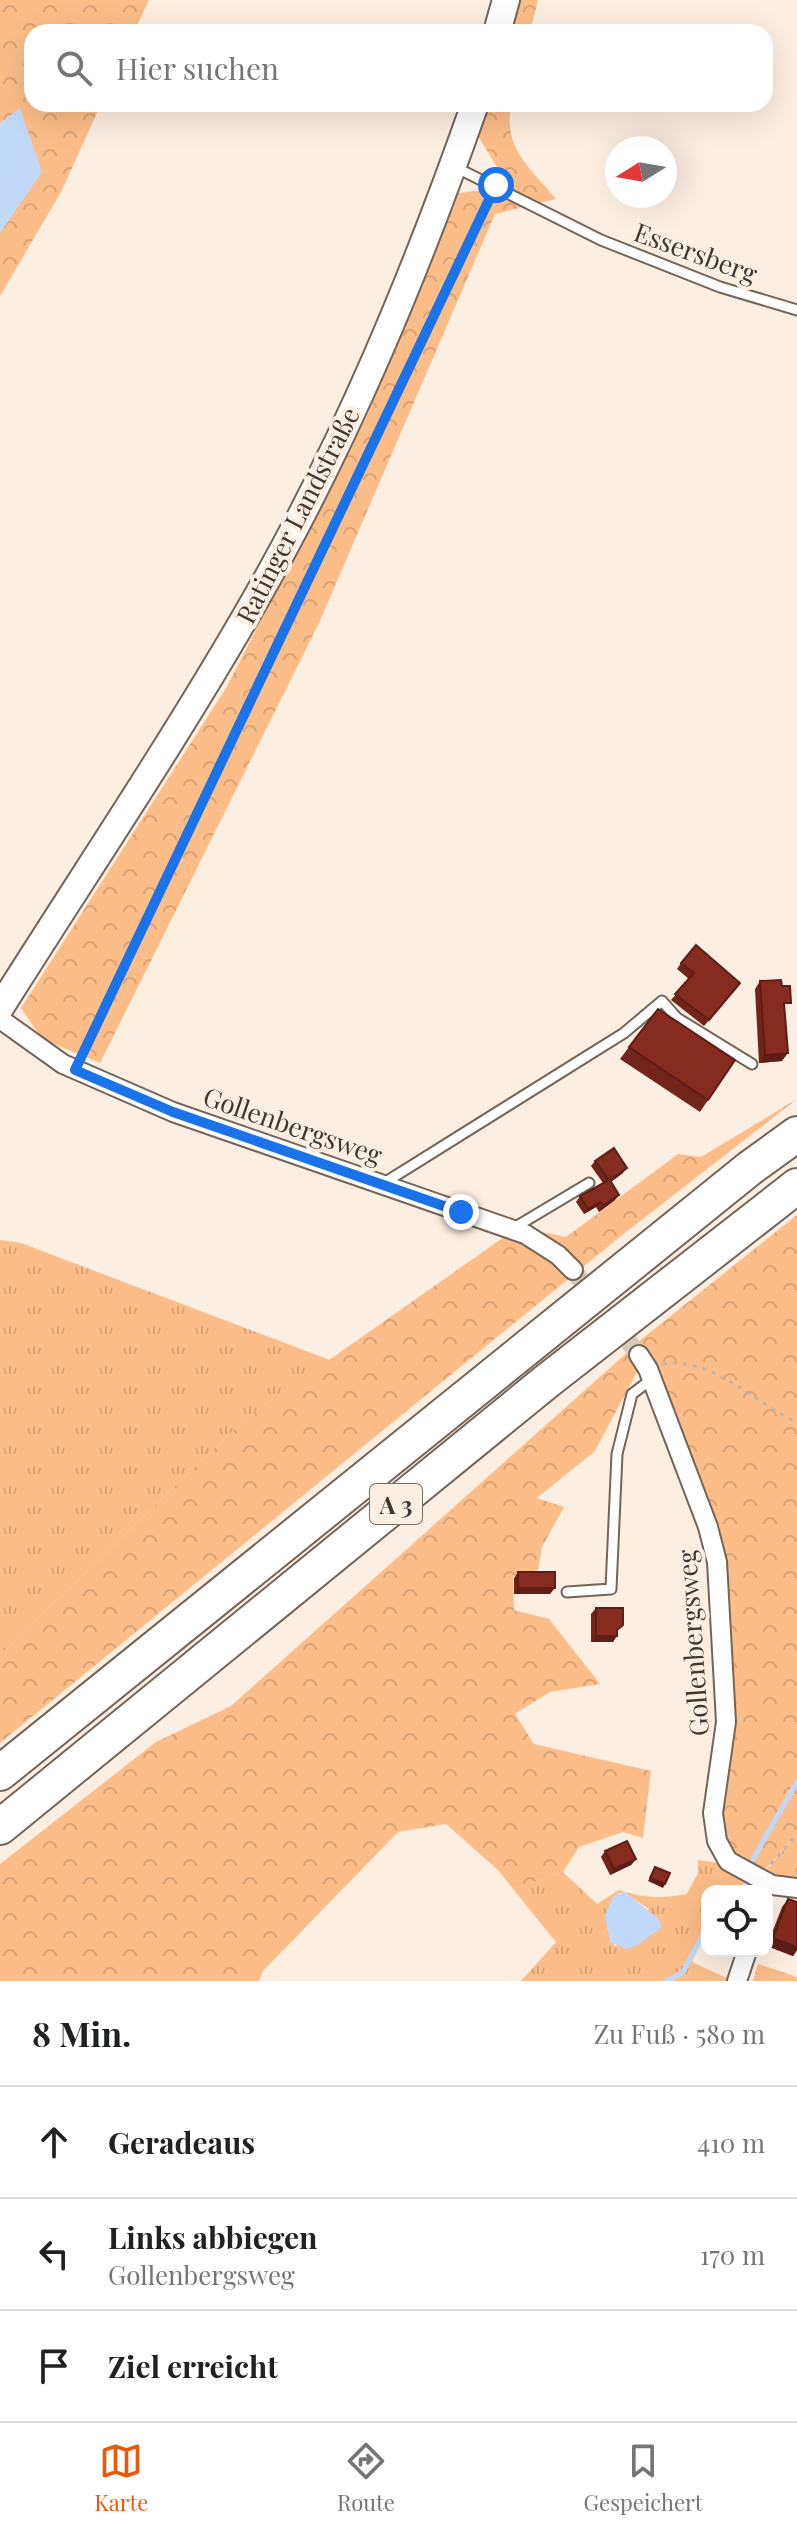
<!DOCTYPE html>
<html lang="de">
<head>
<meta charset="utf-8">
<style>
	:root { --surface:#fff; --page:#f6f6f6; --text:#202124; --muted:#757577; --line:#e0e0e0; --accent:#ea580c }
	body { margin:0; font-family:"Playfair Display",serif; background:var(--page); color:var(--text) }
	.controls { position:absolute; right:24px; bottom:24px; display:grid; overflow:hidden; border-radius:16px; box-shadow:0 8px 32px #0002 }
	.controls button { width:72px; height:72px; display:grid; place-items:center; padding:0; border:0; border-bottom:2px solid var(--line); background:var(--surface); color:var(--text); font:40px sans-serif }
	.compass { position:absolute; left:605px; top:136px; width:72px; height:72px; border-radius:50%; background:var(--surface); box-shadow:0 8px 32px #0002; rotate:259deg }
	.stop { position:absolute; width:24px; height:24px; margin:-18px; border:6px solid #1a73e8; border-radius:50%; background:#fff }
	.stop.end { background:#1a73e8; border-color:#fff; box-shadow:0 2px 8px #0008 }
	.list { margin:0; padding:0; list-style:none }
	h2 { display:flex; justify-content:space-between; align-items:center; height:104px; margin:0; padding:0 32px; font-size:34px }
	h2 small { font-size:26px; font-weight:400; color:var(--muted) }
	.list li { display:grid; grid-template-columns:52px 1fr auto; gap:24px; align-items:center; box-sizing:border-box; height:112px; padding:0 32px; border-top:2px solid var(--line) }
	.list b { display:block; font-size:30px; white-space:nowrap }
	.list p { margin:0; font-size:26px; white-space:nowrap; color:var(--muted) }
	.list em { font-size:26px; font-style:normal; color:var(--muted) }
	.icon { flex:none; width:44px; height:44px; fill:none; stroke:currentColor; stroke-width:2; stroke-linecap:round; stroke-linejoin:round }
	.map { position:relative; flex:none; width:797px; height:1981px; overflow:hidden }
	.search { position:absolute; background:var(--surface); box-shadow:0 8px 32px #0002; left:24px; right:24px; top:24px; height:88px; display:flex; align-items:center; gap:20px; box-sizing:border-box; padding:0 28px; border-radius:24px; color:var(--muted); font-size:30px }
	.sheet { height:440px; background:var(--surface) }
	nav { display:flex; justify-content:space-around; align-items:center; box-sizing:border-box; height:112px; border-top:2px solid var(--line); background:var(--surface); font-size:22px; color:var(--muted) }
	nav a { display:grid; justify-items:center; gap:4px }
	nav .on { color:var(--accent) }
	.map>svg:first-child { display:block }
	.grass { fill:url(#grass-tufts); fill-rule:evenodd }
	.forest { fill:url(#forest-crowns) }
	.water { fill:#c1d9f8 }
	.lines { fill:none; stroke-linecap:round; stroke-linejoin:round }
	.stream { stroke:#c1d9f8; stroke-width:5 }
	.street-tunnel { stroke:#d7cabf; stroke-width:18; stroke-dasharray:18 9; stroke-linecap:butt }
	.lane-casing { stroke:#756558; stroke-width:13 }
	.street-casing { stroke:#756558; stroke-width:22 }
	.secondary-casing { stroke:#756558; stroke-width:30 }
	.highway-casing { stroke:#756558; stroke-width:38 }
	.path { stroke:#c1b4aa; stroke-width:3; stroke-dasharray:4 6; stroke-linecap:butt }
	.lane { stroke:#fff; stroke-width:9 }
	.street { stroke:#fff; stroke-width:18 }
	.secondary { stroke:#fff; stroke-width:26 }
	.highway { stroke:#fff; stroke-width:34 }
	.wall { fill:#73251b }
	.shaded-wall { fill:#5e1e16 }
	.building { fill:#862b1f; stroke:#5e1e16; stroke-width:2 }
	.route { stroke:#1a73e8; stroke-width:10 }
	.labels { text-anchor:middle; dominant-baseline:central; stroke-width:8; stroke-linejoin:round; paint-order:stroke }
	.shield { fill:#fdeee2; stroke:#786f67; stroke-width:2 }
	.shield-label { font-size:24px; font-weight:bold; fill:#3f3832 }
	.street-label { font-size:26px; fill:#3f3832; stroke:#fdeee2 }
</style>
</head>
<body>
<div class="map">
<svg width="797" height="1981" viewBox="0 0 797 1981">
	<defs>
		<pattern id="grass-tufts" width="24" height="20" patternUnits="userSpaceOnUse" patternTransform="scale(2)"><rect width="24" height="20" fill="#fcbd88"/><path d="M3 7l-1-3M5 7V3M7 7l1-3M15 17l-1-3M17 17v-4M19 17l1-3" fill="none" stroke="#d9a376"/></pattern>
		<pattern id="forest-crowns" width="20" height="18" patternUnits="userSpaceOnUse" patternTransform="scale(2)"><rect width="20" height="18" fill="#fcbd88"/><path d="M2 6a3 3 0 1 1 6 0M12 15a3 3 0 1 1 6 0" fill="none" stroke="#d9a376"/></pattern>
	</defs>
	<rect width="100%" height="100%" fill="#fdeee2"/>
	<g class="grass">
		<path d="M 0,1240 L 21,1243 L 330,1360 L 245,1419 L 0,1655 Z"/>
		<path d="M 797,1834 L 797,1884 L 761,1876 Z"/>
		<path d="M 698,1860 L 719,1863 L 762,1891 L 707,1891 L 707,1929 L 692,1962 L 733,1981 L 521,1981 L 556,1942 L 513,1889 L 563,1872 L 597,1904 L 619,1890 C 642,1898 662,1899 687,1894 L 698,1873 ZM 618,1893 L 625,1893 L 649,1909 L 615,1947 L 607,1928 Z"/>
	</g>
	<g class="forest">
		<path d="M 0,0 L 149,0 L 134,32 L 32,32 L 32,104 L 101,104 L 61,192 L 0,296 Z"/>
		<path d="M 517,0 L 538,0 L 530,32 L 508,32 Z"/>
		<path d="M 486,104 L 512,104 C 501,146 531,169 556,199 L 495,214 L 319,623 L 100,1063 L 42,1039 L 21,1008 L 226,688 L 370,409 L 452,194 L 482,190 L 497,167 L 475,131 Z"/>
		<path d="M 797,1099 L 621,1236 L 0,1743 L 0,1655 L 245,1419 L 507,1235 L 531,1249 L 542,1232 L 566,1237 L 678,1154 L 701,1157 Z"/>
		<path d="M 797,1215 L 797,1834 L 761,1874 L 736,1857 L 724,1838 L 722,1819 L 734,1723 L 724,1554 L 719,1525 L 638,1342 Z"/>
		<path d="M 630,1350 L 638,1370 L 595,1451 L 537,1498 L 564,1507 L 542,1547 L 538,1570 L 513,1576 L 514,1610 L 549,1619 L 600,1684 L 550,1692 L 515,1714 L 534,1744 L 651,1771 L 643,1838 L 623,1832 L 579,1847 L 563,1872 L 513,1889 L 498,1870 L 446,1824 L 398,1832 L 263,1971 L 259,1981 L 0,1981 L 0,1864 L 156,1742 L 231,1706 Z"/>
		<path d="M 758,1964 L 797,1977 L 797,1981 L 753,1981 Z"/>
	</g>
	<g class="water">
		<path d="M 20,108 L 42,172 L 0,233 L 0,123 Z"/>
		<path d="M 625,1892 L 660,1920 L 661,1928 L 636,1946 L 625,1949 L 610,1942 L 605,1916 L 613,1896 Z"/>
	</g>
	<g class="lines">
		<g class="stream">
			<path d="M 748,1868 L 797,1782"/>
			<path d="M 744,1891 L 747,1878"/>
			<path d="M 667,1981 L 683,1972 L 707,1927"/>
		</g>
		<path class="street-tunnel" d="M 573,1270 L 639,1355"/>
		<defs>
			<g id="lane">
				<path d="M 457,168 L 601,240 L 720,287 L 797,310"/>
				<path d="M 384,1183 L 624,1033 L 662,1001 L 677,1018 L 752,1064"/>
				<path d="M 512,1229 L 589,1183"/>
				<path d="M 567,1592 L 611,1589 L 617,1454 L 632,1394 L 652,1379"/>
			</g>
			<g id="street">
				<path d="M 0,1019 L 63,1064 L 173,1112 L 525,1234 L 558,1255 L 573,1270"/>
				<path d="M 639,1355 L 648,1369 L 708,1527 L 717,1562 L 726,1722 L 713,1813 L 717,1841 L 728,1861 L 772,1885 L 797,1888"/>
				<path d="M 737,1981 L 747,1951"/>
			</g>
			<g id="secondary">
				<path d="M 497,32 L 506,0"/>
				<path d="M 0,1008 C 85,873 175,740 254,602 C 345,444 415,275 475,104"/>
			</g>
			<g id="highway">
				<path d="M 0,1773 L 750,1168 L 797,1134"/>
				<path d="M 0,1827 L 547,1381 L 797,1186"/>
			</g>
		</defs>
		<use href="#lane" class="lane-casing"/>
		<use href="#street" class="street-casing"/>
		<use href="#secondary" class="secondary-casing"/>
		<use href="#highway" class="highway-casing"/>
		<g class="path">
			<path d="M 82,1055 L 489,199"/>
			<path d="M 663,1364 C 712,1356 755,1404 797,1422"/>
			<path d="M 771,1864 L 797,1834"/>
		</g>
		<use href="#lane" class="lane"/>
		<use href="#street" class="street"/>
		<use href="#secondary" class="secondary"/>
		<use href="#highway" class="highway"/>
	</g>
	<g class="wall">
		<path d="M 681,963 L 736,989 L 704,1026 L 671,1000 L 689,979 L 677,969 Z"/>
		<path d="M 760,981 L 782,986 L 785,1011 L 782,1061 L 759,1063 L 755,989 Z"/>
		<path d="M 629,1047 L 735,1060 L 700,1112 L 620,1059 Z"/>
		<path d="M 595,1161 L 623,1173 L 611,1182 L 615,1200 L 599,1212 L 596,1207 L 584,1214 L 576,1202 L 580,1196 L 603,1183 L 591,1166 Z"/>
		<path d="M 518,1572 L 550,1594 L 514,1594 L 514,1578 Z"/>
		<path d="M 596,1608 L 617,1632 L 613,1642 L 591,1642 L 591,1614 Z"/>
		<path d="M 605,1851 L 636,1859 L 631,1865 L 610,1875 L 601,1857 Z"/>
		<path d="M 788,1899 L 797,1902 L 797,1950 L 793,1956 L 767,1946 L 782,1907 Z"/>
	</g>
	<g class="shaded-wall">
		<path d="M 788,1053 L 782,1061 L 759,1063 L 765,1055 Z"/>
		<path d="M 627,1168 L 623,1173 L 606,1185 L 610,1180 Z"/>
		<path d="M 619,1195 L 615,1200 L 599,1212 L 603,1206 Z"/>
		<path d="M 600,1202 L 596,1207 L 584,1214 L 588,1209 Z"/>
		<path d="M 518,1588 L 555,1588 L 550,1594 L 514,1594 Z"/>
		<path d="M 596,1636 L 617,1636 L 613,1642 L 591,1642 Z"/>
		<path d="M 636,1859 L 631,1865 L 610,1875 L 614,1869 Z"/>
		<path d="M 650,1878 L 665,1884 L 663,1888 L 648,1881 Z"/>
		<path d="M 773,1938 L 797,1947 L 797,1950 L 793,1956 L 767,1946 Z"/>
	</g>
	<g class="building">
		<path d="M 696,945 L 740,983 L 709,1020 L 675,994 L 694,973 L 681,963 Z"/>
		<path d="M 781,980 L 782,986 L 790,986 L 791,1003 L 784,1003 L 788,1053 L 765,1055 L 760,981 Z"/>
		<path d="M 658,1009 L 735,1060 L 708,1100 L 629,1047 Z"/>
		<path d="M 614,1148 L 627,1168 L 610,1180 L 619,1195 L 603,1206 L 600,1202 L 588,1209 L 580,1196 L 609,1180 L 595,1161 Z"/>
		<rect x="518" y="1572" width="37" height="16"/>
		<path d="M 596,1608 L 623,1608 L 623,1625 L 617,1630 L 617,1636 L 596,1636 Z"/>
		<path d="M 627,1841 L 636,1859 L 614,1869 L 605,1851 Z"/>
		<path d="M 655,1867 L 670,1873 L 665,1884 L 650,1878 Z"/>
		<path d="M 788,1899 L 797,1902 L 797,1947 L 773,1938 Z"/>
	</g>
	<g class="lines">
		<path class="route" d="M 461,1212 L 173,1112 L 75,1070 L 496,185"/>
	</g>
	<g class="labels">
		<rect class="shield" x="370" y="1484" width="52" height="40" rx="6"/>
		<g class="shield-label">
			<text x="396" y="1504">A 3</text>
		</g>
		<g class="street-label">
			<text transform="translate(696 252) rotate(20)">Essersberg</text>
			<text transform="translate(297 515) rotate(-63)">Ratinger Landstraße</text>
			<text transform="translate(293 1125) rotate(19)">Gollenbergsweg</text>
			<text transform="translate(692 1643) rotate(-94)">Gollenbergsweg</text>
		</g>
	</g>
</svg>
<div class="controls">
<button><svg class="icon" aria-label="locate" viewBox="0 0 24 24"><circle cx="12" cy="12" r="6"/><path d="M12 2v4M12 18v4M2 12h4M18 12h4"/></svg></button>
</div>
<svg class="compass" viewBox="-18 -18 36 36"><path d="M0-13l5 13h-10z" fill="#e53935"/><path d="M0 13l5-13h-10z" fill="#757577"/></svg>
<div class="stop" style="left:496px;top:185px"></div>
<div class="stop end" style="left:461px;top:1212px"></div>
<div class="search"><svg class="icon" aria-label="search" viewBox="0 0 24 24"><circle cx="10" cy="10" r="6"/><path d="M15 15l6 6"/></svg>Hier suchen</div>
</div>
<section class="sheet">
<h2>8 Min.<small>Zu Fuß · 580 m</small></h2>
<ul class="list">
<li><svg class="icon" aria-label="ahead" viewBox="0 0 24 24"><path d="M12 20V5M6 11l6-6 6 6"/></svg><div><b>Geradeaus</b></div><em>410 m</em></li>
<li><svg class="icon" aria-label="left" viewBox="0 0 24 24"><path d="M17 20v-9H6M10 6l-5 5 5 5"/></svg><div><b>Links abbiegen</b><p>Gollenbergsweg</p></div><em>170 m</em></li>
<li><svg class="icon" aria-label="arrive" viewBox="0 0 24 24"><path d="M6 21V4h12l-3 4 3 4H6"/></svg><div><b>Ziel erreicht</b></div></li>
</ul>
</section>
<nav>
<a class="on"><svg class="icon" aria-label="map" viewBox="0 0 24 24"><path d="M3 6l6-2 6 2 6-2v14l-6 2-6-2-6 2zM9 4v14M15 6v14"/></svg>Karte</a>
<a><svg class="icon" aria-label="directions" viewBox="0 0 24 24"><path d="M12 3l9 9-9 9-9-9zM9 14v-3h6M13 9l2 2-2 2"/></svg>Route</a>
<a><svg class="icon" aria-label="saved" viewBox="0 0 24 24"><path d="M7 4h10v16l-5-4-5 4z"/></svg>Gespeichert</a>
</nav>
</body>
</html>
